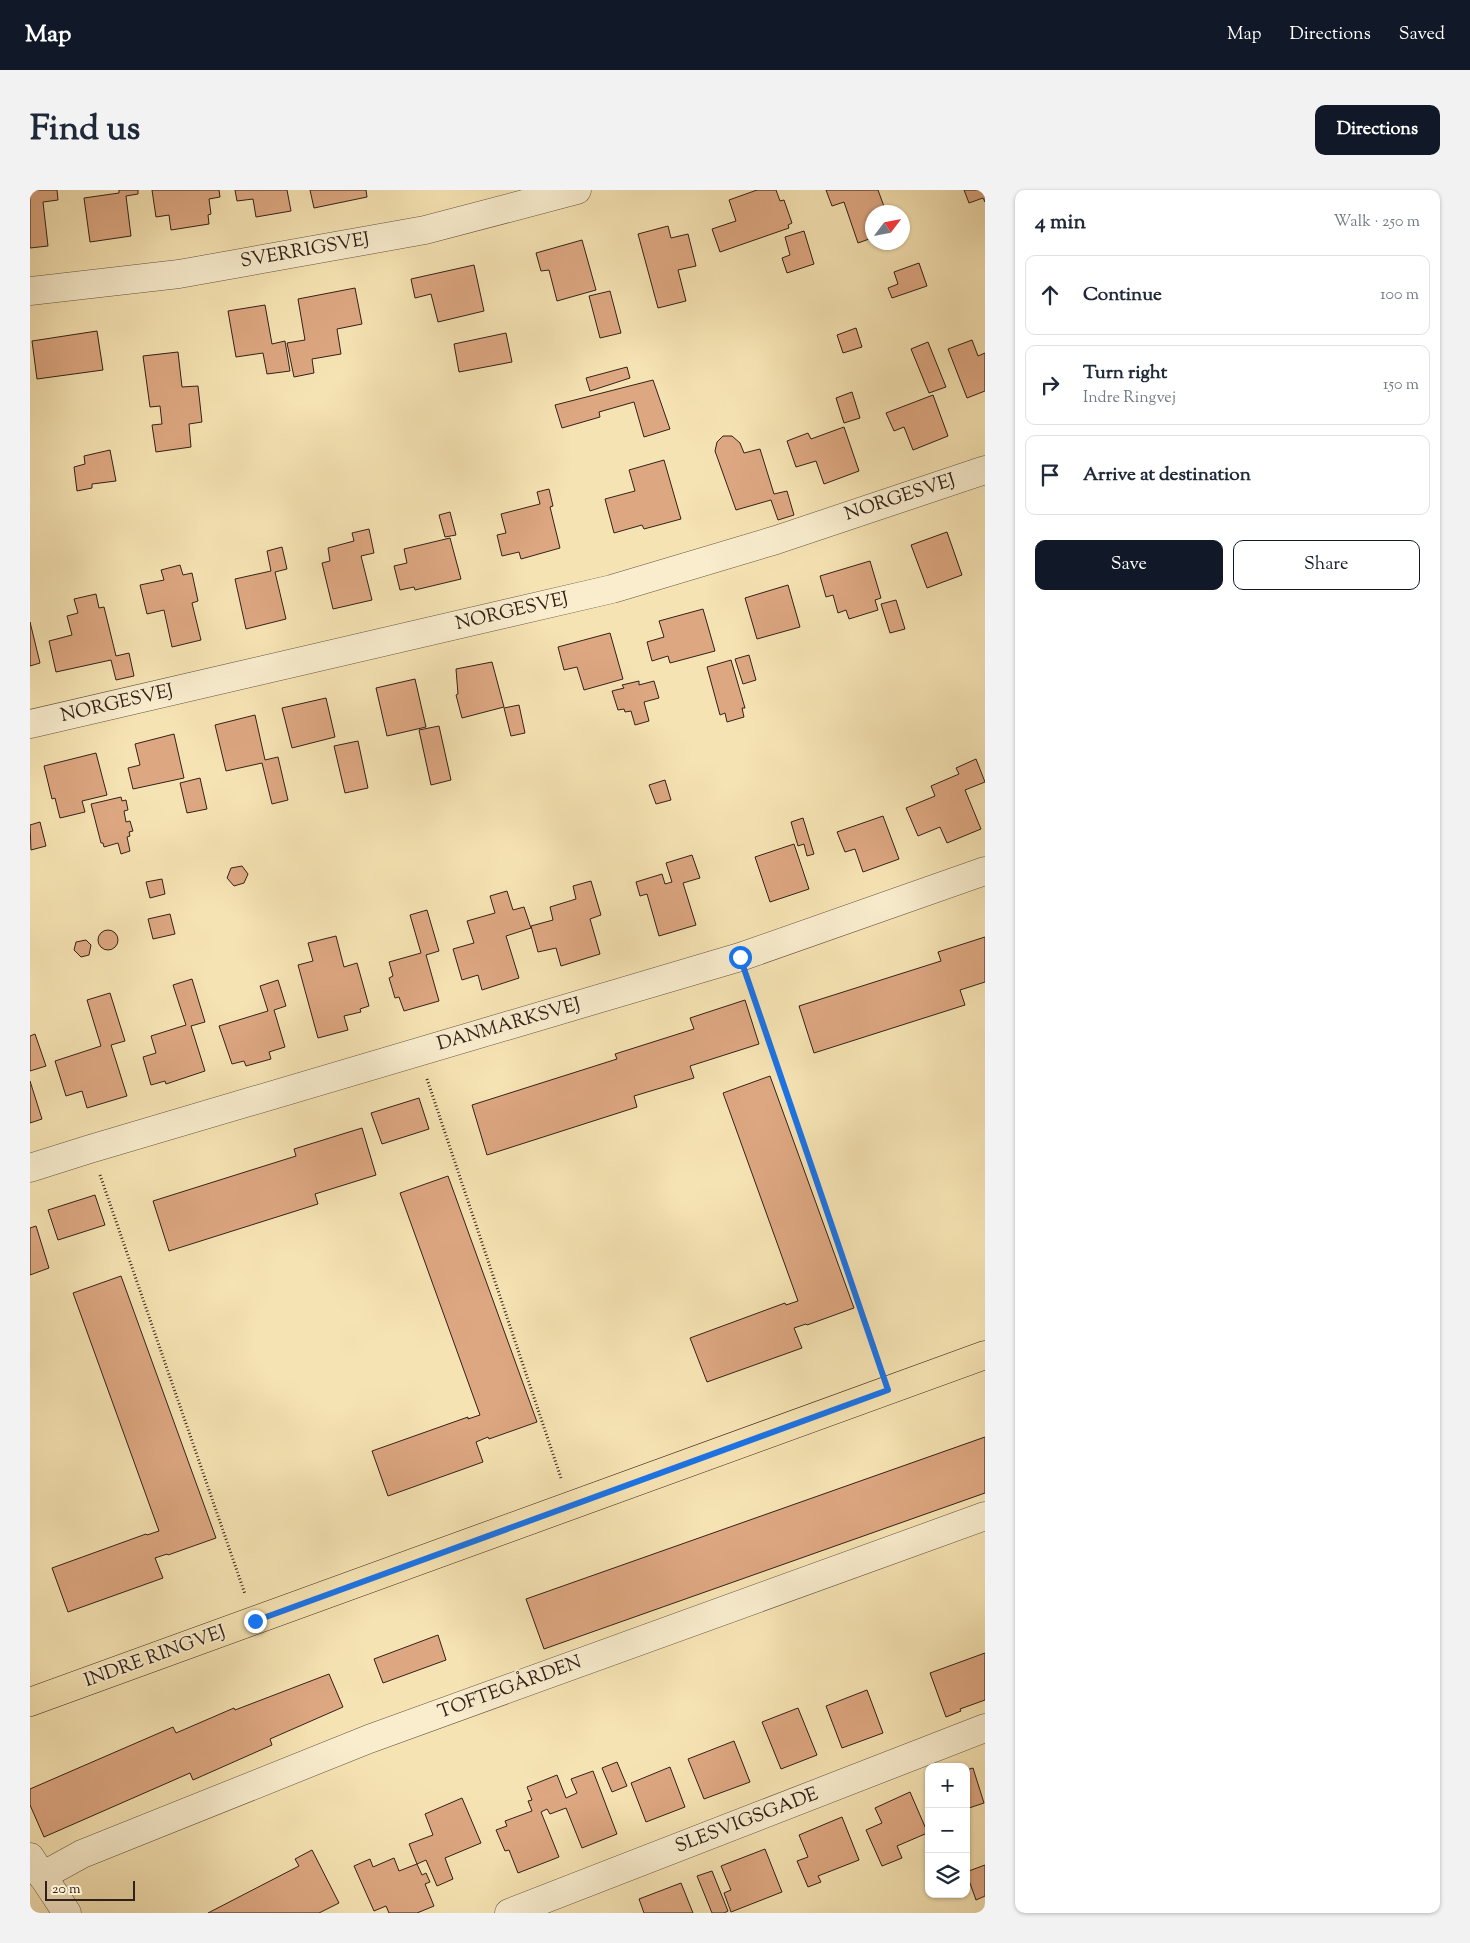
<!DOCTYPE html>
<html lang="en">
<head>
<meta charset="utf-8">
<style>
	:root { --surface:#fff; --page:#f2f2f3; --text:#1f2937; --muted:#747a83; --line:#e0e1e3; --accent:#111827 }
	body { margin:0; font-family:"Sorts Mill Goudy",serif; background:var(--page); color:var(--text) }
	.controls { position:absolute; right:15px; bottom:15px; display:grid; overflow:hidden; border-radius:10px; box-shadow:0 1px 4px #0004 }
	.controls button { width:45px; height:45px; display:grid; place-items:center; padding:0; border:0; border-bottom:1px solid var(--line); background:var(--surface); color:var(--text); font:25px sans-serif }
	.compass { position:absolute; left:835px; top:15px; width:45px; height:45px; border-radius:50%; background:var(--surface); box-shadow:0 1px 4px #0004; rotate:58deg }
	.scale { position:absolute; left:15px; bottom:12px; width:90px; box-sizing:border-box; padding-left:5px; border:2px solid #32211a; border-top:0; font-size:14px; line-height:18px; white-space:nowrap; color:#32211a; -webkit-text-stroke:4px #f9edce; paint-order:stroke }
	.stop { position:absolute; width:15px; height:15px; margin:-11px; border:4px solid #1a73e8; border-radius:50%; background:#fff }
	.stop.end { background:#1a73e8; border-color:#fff; box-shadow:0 1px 5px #0008 }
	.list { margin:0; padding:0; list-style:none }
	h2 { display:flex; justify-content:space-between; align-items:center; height:65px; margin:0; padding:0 20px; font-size:21px }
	h2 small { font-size:16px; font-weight:400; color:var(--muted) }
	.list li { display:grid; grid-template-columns:32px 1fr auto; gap:15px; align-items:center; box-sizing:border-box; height:80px; margin:0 10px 10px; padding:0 10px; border:1px solid var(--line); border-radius:10px }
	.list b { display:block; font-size:19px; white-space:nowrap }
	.list p { margin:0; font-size:16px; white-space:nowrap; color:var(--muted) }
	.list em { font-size:16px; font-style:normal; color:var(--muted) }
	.actions { display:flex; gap:10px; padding:15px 20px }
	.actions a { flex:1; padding:11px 0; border:1px solid var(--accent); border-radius:10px; text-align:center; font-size:18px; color:var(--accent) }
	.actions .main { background:var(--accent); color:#fff }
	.icon { flex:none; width:28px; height:28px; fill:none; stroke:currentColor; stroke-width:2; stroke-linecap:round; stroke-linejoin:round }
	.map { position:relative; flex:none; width:955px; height:1723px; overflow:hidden; border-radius:10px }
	header { display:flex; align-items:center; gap:30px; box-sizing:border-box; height:70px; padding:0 25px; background:var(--accent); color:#fff }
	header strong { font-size:24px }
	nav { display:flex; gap:28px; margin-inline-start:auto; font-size:18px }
	.intro { display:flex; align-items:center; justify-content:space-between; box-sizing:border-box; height:120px; padding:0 30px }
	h1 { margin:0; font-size:35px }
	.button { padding:12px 22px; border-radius:10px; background:var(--accent); color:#fff; font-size:18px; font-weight:700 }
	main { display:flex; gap:30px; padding:0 30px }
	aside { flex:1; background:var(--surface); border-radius:10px; box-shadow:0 1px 4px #0004 }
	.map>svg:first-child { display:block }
	.building { fill:#dda781; stroke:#32211a }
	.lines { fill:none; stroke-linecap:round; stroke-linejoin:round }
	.minor-casing { stroke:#635240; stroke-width:29 }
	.major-casing { stroke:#32211a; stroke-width:29 }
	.path { stroke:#32211a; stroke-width:3; stroke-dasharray:1 2.5; stroke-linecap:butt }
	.minor { stroke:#f9edce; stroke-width:28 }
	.major { stroke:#f6e3b3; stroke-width:28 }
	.route { stroke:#1a73e8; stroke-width:6 }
	.labels { text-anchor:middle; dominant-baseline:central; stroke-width:4; stroke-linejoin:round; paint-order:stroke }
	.street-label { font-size:19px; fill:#32211a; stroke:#f9edce }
</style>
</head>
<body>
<header>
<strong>Map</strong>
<nav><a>Map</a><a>Directions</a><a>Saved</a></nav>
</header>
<div class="intro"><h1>Find us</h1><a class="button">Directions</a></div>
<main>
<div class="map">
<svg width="955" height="1723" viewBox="0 0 955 1723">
	<rect width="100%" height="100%" fill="#f6e3b3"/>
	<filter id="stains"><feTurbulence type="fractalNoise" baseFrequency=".004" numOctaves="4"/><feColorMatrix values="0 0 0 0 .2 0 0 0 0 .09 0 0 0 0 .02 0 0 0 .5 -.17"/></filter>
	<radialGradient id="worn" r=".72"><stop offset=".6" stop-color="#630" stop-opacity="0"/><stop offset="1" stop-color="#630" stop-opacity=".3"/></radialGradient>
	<g class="building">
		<path d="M 0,0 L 27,0 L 28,10 L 13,12 L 18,56 L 0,58 Z"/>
		<path d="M 89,0 L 108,0 L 108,4 L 96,6 L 101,46 L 60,52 L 54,8 L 89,3 Z"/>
		<path d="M 122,0 L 189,0 L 190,7 L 179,9 L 181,24 L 178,25 L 179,34 L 141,40 L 139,25 L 126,27 Z"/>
		<path d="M 205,0 L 257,0 L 261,21 L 226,27 L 223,9 L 207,11 Z"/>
		<path d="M 280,0 L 336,0 L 337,7 L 284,18 Z"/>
		<path d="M 727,0 L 746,0 L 750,11 L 754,10 L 762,33 L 758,35 L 759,38 L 690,62 L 682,39 L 706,31 L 699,10 Z"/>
		<path d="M 796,0 L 848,0 L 856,22 L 842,22 L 842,48 L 828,53 L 814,12 L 802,16 Z"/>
		<path d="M 934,0 L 955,0 L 955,12 L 953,8 L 939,13 Z"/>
		<path d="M 638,36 L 641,48 L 658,44 L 666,76 L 648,80 L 656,111 L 628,118 L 608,44 Z"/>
		<path d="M 774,41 L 784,74 L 757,83 L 752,68 L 760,65 L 755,47 Z"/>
		<path d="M 552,50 L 566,100 L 527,111 L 519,80 L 511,81 L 506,63 Z"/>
		<path d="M 889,73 L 897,96 L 862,108 L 858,98 L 868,94 L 864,82 Z"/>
		<path d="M 444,75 L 454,121 L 408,132 L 401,104 L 385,108 L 381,89 Z"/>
		<path d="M 325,98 L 332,134 L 307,139 L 311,164 L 282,169 L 284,183 L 264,187 L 257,153 L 275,150 L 268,109 Z"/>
		<path d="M 580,101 L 591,143 L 570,148 L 559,106 Z"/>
		<path d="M 235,115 L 242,154 L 255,151 L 260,181 L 237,184 L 233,163 L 206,167 L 198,121 Z"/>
		<path d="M 826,138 L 832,157 L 813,163 L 807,145 Z"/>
		<path d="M 67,141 L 73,180 L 7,189 L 2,151 Z"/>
		<path d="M 476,143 L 482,172 L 429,182 L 424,154 Z"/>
		<path d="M 942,150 L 948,166 L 955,163 L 955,201 L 937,208 L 918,159 Z"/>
		<path d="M 898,152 L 916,197 L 899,203 L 881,159 Z"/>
		<path d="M 148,162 L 152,197 L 168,196 L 172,232 L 159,234 L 161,257 L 126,262 L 122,235 L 132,234 L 130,216 L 120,217 L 113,166 Z"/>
		<path d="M 597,177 L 600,188 L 560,201 L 556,188 Z"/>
		<path d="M 623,190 L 640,239 L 614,247 L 604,212 L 569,222 L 570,227 L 532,238 L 525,215 Z"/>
		<path d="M 822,202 L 830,228 L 814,233 L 806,208 Z"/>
		<path d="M 903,205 L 918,246 L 883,260 L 874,237 L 864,241 L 856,223 Z"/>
		<path d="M 814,237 L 829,281 L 794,294 L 786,271 L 766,277 L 757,251 L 778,243 L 781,249 Z"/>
		<path d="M 693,246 L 702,246 L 710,253 L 714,263 L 730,259 L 744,304 L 757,301 L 764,325 L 748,330 L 741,310 L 706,320 L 685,261 L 687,252 Z"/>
		<path d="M 80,260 L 86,291 L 62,294 L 62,298 L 47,301 L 44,277 L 55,274 L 54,266 Z"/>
		<path d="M 634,270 L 651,329 L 614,339 L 612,335 L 584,343 L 575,309 L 605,301 L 599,280 Z"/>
		<path d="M 519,299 L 523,316 L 520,317 L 530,358 L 491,369 L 489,362 L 472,366 L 467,345 L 476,343 L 471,324 L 510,314 L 507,302 Z"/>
		<path d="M 420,322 L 426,345 L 415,347 L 409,325 Z"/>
		<path d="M 339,339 L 344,363 L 331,366 L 342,410 L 303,419 L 292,373 L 300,371 L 298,358 L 324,351 L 322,343 Z"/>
		<path d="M 917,342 L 932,385 L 897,398 L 881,355 Z"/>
		<path d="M 420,348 L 431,389 L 385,400 L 384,397 L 370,400 L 364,376 L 377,373 L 374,359 Z"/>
		<path d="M 252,357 L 257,379 L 245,382 L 256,429 L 216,439 L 205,389 L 241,381 L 237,361 Z"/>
		<path d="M 840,371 L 851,408 L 845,410 L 848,420 L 819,429 L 816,420 L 808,423 L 803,405 L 796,407 L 790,386 Z"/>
		<path d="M 150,375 L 153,385 L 162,383 L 168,411 L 162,413 L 171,450 L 142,457 L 134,420 L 117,424 L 110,395 L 134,390 L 131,380 Z"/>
		<path d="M 758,395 L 770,437 L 727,449 L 715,408 Z"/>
		<path d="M 66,404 L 69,418 L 74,417 L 86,466 L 99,463 L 104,486 L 86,490 L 81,470 L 26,482 L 19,451 L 42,445 L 37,426 L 48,423 L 44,409 Z"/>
		<path d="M 866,410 L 875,439 L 860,443 L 851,414 Z"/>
		<path d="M 673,419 L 685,461 L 640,473 L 638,466 L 622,471 L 617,452 L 634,447 L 629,431 Z"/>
		<path d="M 0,432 L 10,473 L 0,476 Z"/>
		<path d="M 580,443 L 593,489 L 554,500 L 547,477 L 534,480 L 528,457 Z"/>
		<path d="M 719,465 L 726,490 L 713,494 L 705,469 Z"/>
		<path d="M 701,470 L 715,518 L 712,518 L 714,527 L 697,532 L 695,523 L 690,525 L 677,477 Z"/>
		<path d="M 462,472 L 474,517 L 432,528 L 426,505 L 428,504 L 426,479 Z"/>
		<path d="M 385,489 L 396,537 L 357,546 L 346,498 Z"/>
		<path d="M 609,491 L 609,495 L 624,491 L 629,508 L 614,512 L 619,531 L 605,535 L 601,521 L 595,522 L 594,519 L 588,520 L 582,501 L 594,498 L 592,495 Z"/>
		<path d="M 296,508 L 305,547 L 262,558 L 252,518 Z"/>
		<path d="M 489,515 L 495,543 L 481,546 L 474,518 Z"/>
		<path d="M 225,525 L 235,570 L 248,567 L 258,610 L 242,614 L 232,573 L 196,581 L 185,535 Z"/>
		<path d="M 409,536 L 421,590 L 401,595 L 389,540 Z"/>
		<path d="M 144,544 L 154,588 L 103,599 L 98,578 L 110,575 L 105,554 Z"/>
		<path d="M 328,551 L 338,598 L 315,603 L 304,556 Z"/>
		<path d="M 66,563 L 77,605 L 52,611 L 55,622 L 30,628 L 25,608 L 22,609 L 14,576 Z"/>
		<path d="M 946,569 L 955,592 L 935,600 L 951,639 L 917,653 L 910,637 L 888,646 L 876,618 L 905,606 L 901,596 L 929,584 L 926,578 Z"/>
		<path d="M 170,588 L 177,619 L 157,623 L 150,593 Z"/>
		<path d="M 635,590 L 641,610 L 626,614 L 619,595 Z"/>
		<path d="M 91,607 L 92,611 L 96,610 L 98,620 L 94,621 L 96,632 L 100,631 L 103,641 L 99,642 L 100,646 L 97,647 L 100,661 L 91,664 L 88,653 L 74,657 L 73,653 L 71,653 L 61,614 Z"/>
		<path d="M 853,626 L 869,669 L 833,682 L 825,659 L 815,662 L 807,642 Z"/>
		<path d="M 773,628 L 784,664 L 777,666 L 774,654 L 768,656 L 761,632 Z"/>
		<path d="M 10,632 L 16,656 L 1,660 L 0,635 Z"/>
		<path d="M 764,654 L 779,699 L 740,712 L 725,667 Z"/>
		<path d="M 662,665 L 670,688 L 653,693 L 666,735 L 629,746 L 617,704 L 610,706 L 606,692 L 632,684 L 635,694 L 642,692 L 636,673 Z"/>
		<path d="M 212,676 L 218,684 L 214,693 L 204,696 L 197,688 L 201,678 Z"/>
		<path d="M 132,689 L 135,704 L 120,708 L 116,692 Z"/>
		<path d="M 561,691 L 571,725 L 560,729 L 570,764 L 531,776 L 526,758 L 508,762 L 501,736 L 523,730 L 520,717 L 546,709 L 543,696 Z"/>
		<path d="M 477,701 L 483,720 L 494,717 L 501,738 L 476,746 L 489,788 L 452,800 L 448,785 L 432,790 L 423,759 L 444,753 L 437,731 L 465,723 L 460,706 Z"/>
		<path d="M 397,720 L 409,761 L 396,765 L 409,811 L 374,821 L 369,807 L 365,808 L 359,788 L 363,786 L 359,772 L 391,763 L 380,725 Z"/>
		<path d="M 140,724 L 145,744 L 123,749 L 118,729 Z"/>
		<circle cx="78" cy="750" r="10"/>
		<path d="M 306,746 L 314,777 L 327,773 L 339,816 L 330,819 L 331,822 L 314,826 L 318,840 L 288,848 L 268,775 L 283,771 L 278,753 Z"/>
		<path d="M 955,747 L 955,792 L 930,800 L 935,815 L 784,863 L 769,816 L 911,771 L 908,762 Z"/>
		<path d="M 56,750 L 61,755 L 59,765 L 51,767 L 44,760 L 46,752 Z"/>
		<path d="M 162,789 L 175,832 L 161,836 L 175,881 L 136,894 L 135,891 L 121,895 L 113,867 L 126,863 L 121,846 L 156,835 L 143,795 Z"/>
		<path d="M 248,790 L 256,816 L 244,820 L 255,857 L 239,862 L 241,869 L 216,876 L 214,871 L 202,874 L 189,836 L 238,821 L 230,796 Z"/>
		<path d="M 80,803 L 95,851 L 81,855 L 97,906 L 57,918 L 52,901 L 36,906 L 25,871 L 71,856 L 57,810 Z"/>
		<path d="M 715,810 L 729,854 L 660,876 L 664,888 L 604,906 L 607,917 L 457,965 L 442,915 L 587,869 L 585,864 L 664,839 L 660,828 Z"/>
		<path d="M 5,844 L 16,876 L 0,881 L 0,846 Z"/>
		<path d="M 740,886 L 824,1118 L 777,1135 L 776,1134 L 764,1138 L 772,1158 L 677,1192 L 660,1148 L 755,1113 L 756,1115 L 768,1111 L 693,903 Z"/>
		<path d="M 0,891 L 12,929 L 0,933 Z"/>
		<path d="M 389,908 L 399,939 L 352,954 L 341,923 Z"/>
		<path d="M 332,938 L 346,985 L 285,1004 L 288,1014 L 139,1061 L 123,1011 L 266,966 L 264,959 Z"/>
		<path d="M 418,986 L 507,1232 L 459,1249 L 458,1247 L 446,1252 L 453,1272 L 358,1306 L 342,1261 L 438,1227 L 438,1229 L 450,1225 L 370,1003 Z"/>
		<path d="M 65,1005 L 75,1035 L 28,1050 L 18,1020 Z"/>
		<path d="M 6,1036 L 19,1078 L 0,1085 L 0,1038 Z"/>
		<path d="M 91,1086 L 186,1348 L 138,1365 L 137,1364 L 125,1368 L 133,1388 L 38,1422 L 22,1378 L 116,1344 L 117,1345 L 129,1341 L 43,1103 Z"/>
		<path d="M 955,1247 L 955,1303 L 514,1459 L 496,1409 Z"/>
		<path d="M 408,1445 L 416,1470 L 353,1493 L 344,1469 Z"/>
		<path d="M 955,1463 L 955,1510 L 930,1519 L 931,1521 L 916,1527 L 900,1483 Z"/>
		<path d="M 299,1484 L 313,1517 L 240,1549 L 242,1555 L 163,1590 L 160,1583 L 14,1647 L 0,1615 L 0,1599 L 143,1537 L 146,1543 L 204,1518 L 205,1520 Z"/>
		<path d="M 837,1500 L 853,1543 L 812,1558 L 796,1516 Z"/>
		<path d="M 768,1518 L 787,1565 L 751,1579 L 732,1532 Z"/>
		<path d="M 704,1551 L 720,1592 L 674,1609 L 658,1569 Z"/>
		<path d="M 587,1572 L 597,1596 L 582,1602 L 572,1578 Z"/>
		<path d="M 640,1577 L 655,1617 L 616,1632 L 601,1593 Z"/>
		<path d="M 943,1578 L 954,1613 L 936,1619 L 936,1580 Z"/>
		<path d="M 563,1581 L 587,1644 L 552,1658 L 536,1618 L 520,1624 L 517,1619 L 511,1622 L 529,1667 L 488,1683 L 479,1660 L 475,1661 L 466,1640 L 477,1636 L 475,1631 L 502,1621 L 498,1611 L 502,1610 L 497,1597 L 527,1585 L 536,1608 L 547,1603 L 541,1589 Z"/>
		<path d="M 880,1602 L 896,1639 L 899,1638 L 899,1653 L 895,1644 L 867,1656 L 872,1668 L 852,1676 L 836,1640 L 852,1633 L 845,1618 Z"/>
		<path d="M 432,1608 L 451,1653 L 415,1668 L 423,1689 L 407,1696 L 396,1670 L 387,1674 L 379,1654 L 403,1645 L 395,1624 Z"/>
		<path d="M 812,1627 L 829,1670 L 788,1686 L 791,1692 L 778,1697 L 767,1671 L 778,1667 L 769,1645 Z"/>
		<path d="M 735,1659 L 752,1702 L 701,1722 L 694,1703 L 701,1700 L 691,1676 Z"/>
		<path d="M 282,1660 L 309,1713 L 289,1723 L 178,1723 L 269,1676 L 265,1669 Z"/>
		<path d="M 364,1668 L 369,1681 L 387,1674 L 392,1685 L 396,1683 L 400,1692 L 395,1694 L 404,1716 L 387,1723 L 359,1723 L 356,1716 L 344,1721 L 324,1676 L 340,1669 L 343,1677 Z"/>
		<path d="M 955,1675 L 955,1706 L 946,1710 L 936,1682 Z"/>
		<path d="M 682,1681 L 698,1721 L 694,1723 L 682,1723 L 667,1686 Z"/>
		<path d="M 651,1693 L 663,1723 L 614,1723 L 609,1709 Z"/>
	</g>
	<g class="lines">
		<defs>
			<g id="minor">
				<path d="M 0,101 L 149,84 L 395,40 L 547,0"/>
				<path d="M 0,534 L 582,399 L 746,350 L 955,280"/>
				<path d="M 0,978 L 60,959 L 710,767 L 955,681"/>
				<path d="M 0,1667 L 37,1723"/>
				<path d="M 12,1686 L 52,1664 L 339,1549 L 955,1326"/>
				<path d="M 479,1723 L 955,1538"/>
			</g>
			<path id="major" d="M 0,1512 L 955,1165"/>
		</defs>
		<use href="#minor" class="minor-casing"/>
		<use href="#major" class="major-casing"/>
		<g class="path">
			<path d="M 719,794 L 850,1173"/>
			<path d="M 397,889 L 531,1288"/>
			<path d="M 70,985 L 215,1404"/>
		</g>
		<use href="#minor" class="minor"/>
		<use href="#major" class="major"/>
	</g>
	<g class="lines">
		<path class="route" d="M 225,1431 L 858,1200 L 710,767"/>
	</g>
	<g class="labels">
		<g class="street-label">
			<text transform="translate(275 61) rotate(-10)">SVERRIGSVEJ</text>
			<text transform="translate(870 308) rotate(-18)">NORGESVEJ</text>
			<text transform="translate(482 422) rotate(-13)">NORGESVEJ</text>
			<text transform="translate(87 514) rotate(-13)">NORGESVEJ</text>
			<text transform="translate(479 835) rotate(-16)">DANMARKSVEJ</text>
			<text transform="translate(125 1467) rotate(-20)">INDRE RINGVEJ</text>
			<text transform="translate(480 1498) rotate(-20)">TOFTEGÅRDEN</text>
			<text transform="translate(717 1631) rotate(-21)">SLESVIGSGADE</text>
		</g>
	</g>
	<rect width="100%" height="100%" filter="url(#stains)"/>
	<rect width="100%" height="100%" fill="url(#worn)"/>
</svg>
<div class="controls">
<button>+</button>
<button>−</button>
<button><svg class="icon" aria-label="layers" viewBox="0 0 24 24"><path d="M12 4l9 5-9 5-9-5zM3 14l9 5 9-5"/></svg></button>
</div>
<svg class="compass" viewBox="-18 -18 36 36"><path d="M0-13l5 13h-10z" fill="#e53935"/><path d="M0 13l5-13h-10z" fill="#747a83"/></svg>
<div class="scale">20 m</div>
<div class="stop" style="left:710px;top:767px"></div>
<div class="stop end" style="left:225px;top:1431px"></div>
</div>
<aside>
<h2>4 min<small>Walk · 250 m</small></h2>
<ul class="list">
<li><svg class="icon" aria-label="ahead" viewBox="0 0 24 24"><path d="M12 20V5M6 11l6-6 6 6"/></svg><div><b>Continue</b></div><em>100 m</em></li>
<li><svg class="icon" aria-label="right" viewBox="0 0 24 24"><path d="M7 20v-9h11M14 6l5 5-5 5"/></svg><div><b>Turn right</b><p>Indre Ringvej</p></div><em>150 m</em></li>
<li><svg class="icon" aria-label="arrive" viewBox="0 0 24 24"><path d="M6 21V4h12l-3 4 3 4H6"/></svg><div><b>Arrive at destination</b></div></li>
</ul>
<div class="actions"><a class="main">Save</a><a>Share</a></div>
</aside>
</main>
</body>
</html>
